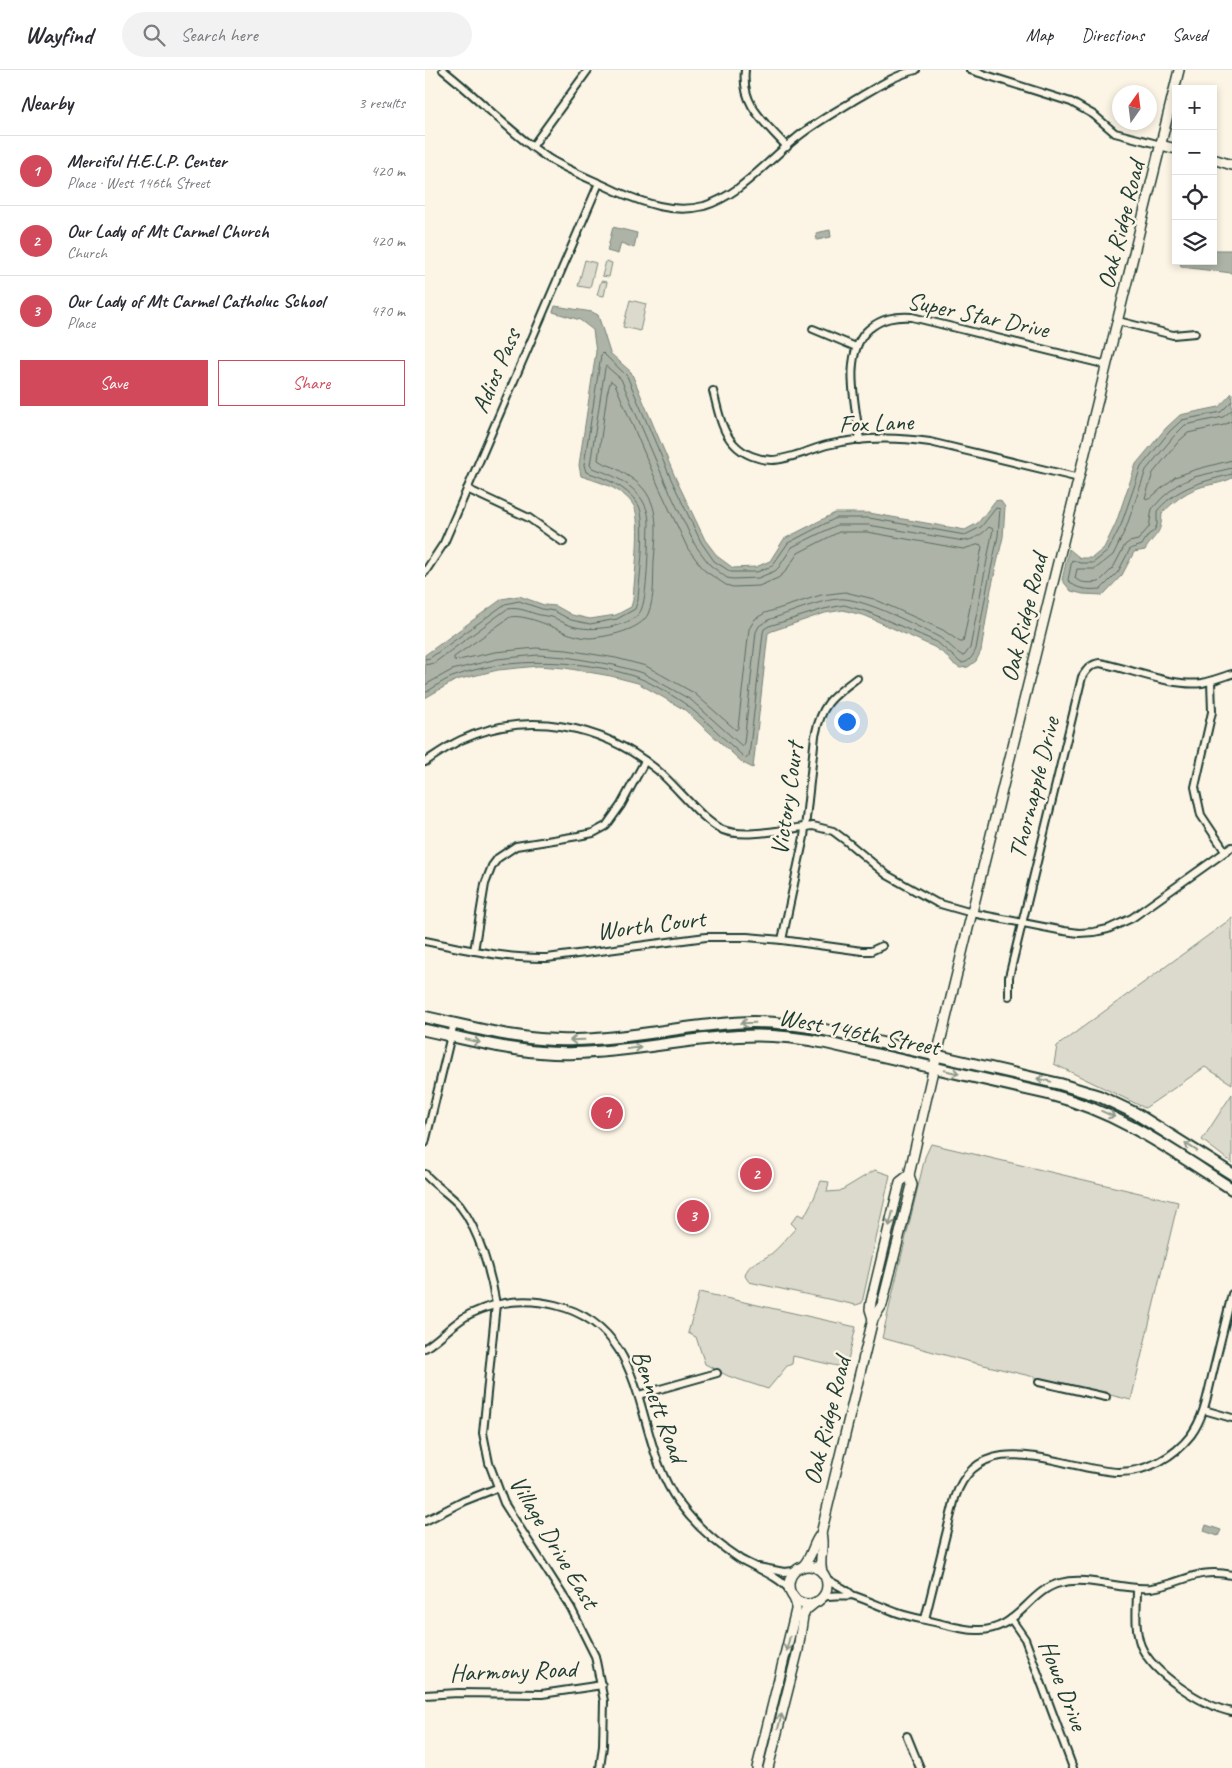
<!DOCTYPE html>
<html lang="en">
<head>
<meta charset="utf-8">
<style>
	:root { --surface:#fff; --page:#f2f2f3; --text:#2b2b33; --muted:#7c7c81; --line:#e1e1e2; --accent:#d1495b }
	body { margin:0; font-family:Caveat,sans-serif; background:var(--page); color:var(--text) }
	.controls { position:absolute; right:15px; top:15px; display:grid; overflow:hidden; border-radius:0px; box-shadow:0 2px 8px #0003 }
	.controls button { width:45px; height:45px; display:grid; place-items:center; padding:0; border:0; border-bottom:1px solid var(--line); background:var(--surface); color:var(--text); font:25px sans-serif }
	.compass { position:absolute; left:687px; top:15px; width:45px; height:45px; border-radius:50%; background:var(--surface); box-shadow:0 2px 8px #0003; rotate:14deg }
	.you { position:absolute; left:421px; top:651px; width:18px; height:18px; margin:-12px; border:4px solid #fff; border-radius:50%; background:#1a73e8; box-shadow:0 0 0 8px #1a73e833 }
	.badge { display:grid; place-items:center; width:32px; height:32px; border-radius:50%; background:var(--accent); color:#fff; font-size:16px; font-weight:700 }
	.pin { position:absolute; translate:-50% -50%; border:2px solid #fff; box-shadow:0 1px 5px #0006 }
	.list { margin:0; padding:0; list-style:none }
	h2 { display:flex; justify-content:space-between; align-items:center; height:65px; margin:0; padding:0 20px; font-size:21px }
	h2 small { font-size:16px; font-weight:400; color:var(--muted) }
	.list li { display:grid; grid-template-columns:32px 1fr auto; gap:15px; align-items:center; box-sizing:border-box; height:70px; padding:0 20px; border-top:1px solid var(--line) }
	.list b { display:block; font-size:19px; white-space:nowrap }
	.list p { margin:0; font-size:16px; white-space:nowrap; color:var(--muted) }
	.list em { font-size:16px; font-style:normal; color:var(--muted) }
	.actions { display:flex; gap:10px; padding:15px 20px }
	.actions a { flex:1; padding:11px 0; border:1px solid var(--accent); border-radius:0px; text-align:center; font-size:18px; color:var(--accent) }
	.actions .main { background:var(--accent); color:#fff }
	.icon { flex:none; width:28px; height:28px; fill:none; stroke:currentColor; stroke-width:2; stroke-linecap:round; stroke-linejoin:round }
	.map { position:relative; flex:none; width:807px; height:1698px; overflow:hidden }
	header { display:flex; align-items:center; gap:30px; box-sizing:border-box; height:70px; padding:0 25px; background:var(--surface); border-bottom:1px solid var(--line) }
	header strong { font-size:24px }
	nav { display:flex; gap:28px; margin-inline-start:auto; font-size:18px }
	.search { width:350px; height:45px; background:var(--page); display:flex; align-items:center; gap:12px; box-sizing:border-box; padding:0 18px; border-radius:28px; color:var(--muted); font-size:19px }
	main { display:flex }
	aside { flex:1; background:var(--surface) }
	.map>svg:first-child { display:block }
	.green { fill:#dcdacc; stroke:#7e8c80 }
	.water { fill:#aeb3a7; stroke:#758479 }
	.lines { fill:none; stroke-linecap:round; stroke-linejoin:round }
	.shore { stroke:#586c62; stroke-width:1 }
	.street-casing { stroke:#1f3d34; stroke-width:10 }
	.secondary-casing { stroke:#1f3d34; stroke-width:12 }
	.primary-casing { stroke:#1f3d34; stroke-width:14 }
	.street { stroke:#fcf5e5; stroke-width:6 }
	.secondary { stroke:#fcf5e5; stroke-width:9 }
	.primary { stroke:#fcf5e5; stroke-width:10 }
	.oneway { stroke:#8e998c }
	.labels { text-anchor:middle; dominant-baseline:central; stroke-width:5; stroke-linejoin:round; paint-order:stroke }
	.street-label { font-size:25px; fill:#1f3d34; stroke:#fcf5e5 }
</style>
</head>
<body>
<header>
<strong>Wayfind</strong>
<div class="search"><svg class="icon" aria-label="search" viewBox="0 0 24 24"><circle cx="10" cy="10" r="6"/><path d="M15 15l6 6"/></svg>Search here</div>
<nav><a>Map</a><a>Directions</a><a>Saved</a></nav>
</header>
<main>
<aside>
<h2>Nearby<small>3 results</small></h2>
<ul class="list">
<li><span class="badge">1</span><div><b>Merciful H.E.L.P. Center</b><p>Place · West 146th Street</p></div><em>420 m</em></li>
<li><span class="badge">2</span><div><b>Our Lady of Mt Carmel Church</b><p>Church</p></div><em>420 m</em></li>
<li><span class="badge">3</span><div><b>Our Lady of Mt Carmel Catholuc School</b><p>Place</p></div><em>470 m</em></li>
</ul>
<div class="actions"><a class="main">Save</a><a>Share</a></div>
</aside>
<div class="map">
<svg width="807" height="1698" viewBox="0 0 807 1698">
	<rect width="100%" height="100%" fill="#fcf5e5"/>
	<filter id="ink" filterUnits="userSpaceOnUse"><feTurbulence type="fractalNoise" baseFrequency=".02" numOctaves="2"/><feDisplacementMap in="SourceGraphic" scale="10" xChannelSelector="R" yChannelSelector="G"/><feConvolveMatrix kernelMatrix="1 2 1 2 8 2 1 2 1" color-interpolation-filters="sRGB"/></filter>
	<g filter="url(#ink)">
		<g class="green">
			<path d="M 160,190 L 171,193 L 165,218 L 153,216 Z"/>
			<path d="M 181,191 L 187,193 L 184,207 L 177,206 Z"/>
			<path d="M 176,211 L 182,212 L 179,226 L 172,225 Z"/>
			<path d="M 205,230 L 221,234 L 215,261 L 198,257 Z"/>
			<path d="M 807,848 L 807,1014 L 780,997 L 720,1038 L 629,994 L 632,976 Z"/>
			<path d="M 807,1024 L 807,1093 L 777,1070 Z"/>
			<path d="M 506,1074 L 753,1132 L 706,1330 L 542,1291 L 457,1268 L 500,1087 Z"/>
			<path d="M 450,1100 L 465,1105 L 437,1233 L 431,1235 L 324,1212 L 320,1206 C 323,1192 335,1192 346,1184 C 355,1177 363,1166 371,1158 L 366,1153 L 373,1144 L 379,1147 L 389,1128 L 396,1111 L 404,1112 L 402,1122 L 415,1121 Z"/>
			<path d="M 274,1222 L 431,1257 L 421,1298 L 368,1286 L 367,1294 L 362,1296 L 343,1319 L 303,1306 L 280,1294 L 271,1267 L 263,1263 Z"/>
		</g>
		<g class="water">
			<path d="M 188,157 L 212,163 L 209,178 L 196,173 L 193,184 L 182,181 Z"/>
			<path d="M 405,160 L 406,167 L 392,170 L 391,163 Z"/>
			<path d="M 788,180 L 807,180 L 807,203 L 756,197 L 755,191 L 788,191 Z"/>
			<path d="M 130,236 L 167,242 L 173,245 L 185,283 L 206,302 L 250,407 L 280,470 L 293,487 L 308,498 L 331,497 L 345,491 L 359,469 L 410,443 L 444,443 L 540,460 L 553,453 L 570,431 L 575,430 L 580,437 L 578,467 L 566,519 L 556,581 L 551,591 L 543,597 L 535,598 L 527,593 L 521,585 L 509,577 L 441,546 L 418,540 L 400,543 L 347,561 L 343,563 L 328,698 L 318,693 L 260,640 L 213,613 L 186,606 L 140,598 L 113,596 L 73,600 L 31,610 L 0,628 L 0,585 L 77,529 L 94,526 L 119,535 L 131,536 L 147,545 L 165,549 L 191,545 L 206,537 L 208,530 C 209,510 217,451 209,436 C 198,418 174,412 156,406 L 154,395 L 171,282 L 168,260 L 155,250 L 128,242 Z"/>
			<path d="M 807,323 L 807,408 C 796,414 784,414 773,418 C 758,423 748,433 737,443 C 736,466 731,462 720,480 L 709,482 L 697,505 L 678,525 L 658,524 L 646,521 L 637,510 L 644,479 L 655,488 L 667,488 L 679,478 L 691,453 L 711,394 L 741,358 L 755,345 L 794,337 Z"/>
			<path d="M 781,1455 L 796,1460 L 793,1466 L 779,1461 Z"/>
		</g>
		<g class="lines">
			<g class="shore">
				<path d="M 186,311 L 190,314 L 233,415 L 263,479 L 280,501 L 301,515 L 308,517 L 334,516 L 353,508 L 360,502 L 373,483 L 414,462 L 442,462 L 538,479 L 555,474 L 557,477 L 538,572 L 535,572 L 518,560 L 449,529 L 420,522 L 396,525 L 340,543 L 330,549 L 324,559 L 313,658 L 311,660 L 269,623 L 221,596 L 191,588 L 142,580 L 111,578 L 70,582 L 29,591 L 29,587 L 85,547 C 99,544 126,556 139,562 C 147,565 158,568 165,568 C 182,567 216,560 223,544 C 230,528 228,508 229,491 C 231,464 236,436 215,415 C 209,409 201,405 194,400 C 187,395 179,395 173,390 L 182,324 Z"/>
				<path d="M 807,331 L 796,342 L 757,350 L 745,361 L 716,397 L 696,455 L 683,481 L 668,493 L 655,493 L 647,490 L 643,510 C 651,520 664,520 676,519 L 693,502 L 705,479 L 717,475 L 723,465 L 729,461 L 732,455 L 732,441 C 748,422 768,414 792,408 C 797,407 802,405 807,404"/>
				<path d="M 807,340 L 798,347 L 760,355 L 749,366 L 721,400 L 701,458 L 688,485 L 670,499 L 652,499 L 650,508 C 655,514 666,513 674,512 L 688,498 L 700,475 L 704,472 L 713,470 L 724,457 L 727,439 L 737,428 L 752,415 L 769,407 L 807,398"/>
				<path d="M 807,351 L 799,355 L 763,363 L 754,371 L 728,403 L 720,428 L 724,429 L 750,407 L 769,400 L 807,390"/>
				<path d="M 0,589 L 5,588 L 80,534 L 94,531 L 117,539 L 129,541 L 146,550 L 165,554 L 192,549 L 210,539 L 213,530 C 214,510 223,449 213,434 C 201,416 180,408 161,402 L 159,395 L 176,285 L 178,283 L 202,306 L 246,409 L 276,472 L 289,491 L 306,502 L 332,502 L 347,496 L 363,473 L 411,448 L 444,448 L 540,465 L 556,457 L 571,438 L 575,439 L 573,466 L 562,518 L 551,579 C 548,586 544,593 536,593 L 512,572 L 443,542 L 419,535 L 399,539 L 344,556 L 339,559 L 338,563 L 324,686 L 322,688 L 320,688 C 301,671 283,652 263,636 C 254,629 225,612 214,608 C 161,589 83,586 30,606 C 20,609 10,617 0,623"/>
				<path d="M 0,595 L 9,593 L 82,539 C 96,537 102,542 115,545 C 119,546 123,546 127,547 C 133,549 138,553 144,555 C 158,560 170,559 185,557 C 194,555 210,551 215,542 C 223,530 223,472 224,455 C 225,423 194,406 167,398 L 165,395 L 180,298 L 181,296 L 196,309 L 240,412 L 270,475 L 285,495 L 302,508 L 308,509 L 333,508 L 350,501 L 354,497 L 367,477 L 412,455 L 443,455 L 539,471 C 548,470 558,464 564,457 L 568,459 L 545,578 L 539,586 C 533,585 521,570 512,566 C 488,554 446,532 420,529 C 401,527 362,544 343,550 L 334,556 L 331,562 L 319,673 L 317,676 L 266,630 L 218,603 L 189,595 L 141,587 L 113,585 L 72,589 L 27,600 L 0,615"/>
			</g>
			<defs>
				<g id="street">
					<path d="M 18,0 C 54,28 85,63 123,88 C 144,101 168,110 191,121 C 219,133 248,144 279,136 C 305,128 324,110 344,92 C 353,84 361,76 370,69 C 389,53 412,41 433,28 C 452,17 470,5 491,0"/>
					<path d="M 320,0 C 316,36 340,52 362,77"/>
					<path d="M 545,0 L 646,32 L 669,45 L 690,63 L 736,75"/>
					<path d="M 107,77 L 163,0"/>
					<path d="M 693,251 L 748,265 L 770,263"/>
					<path d="M 388,259 L 431,277"/>
					<path d="M 288,321 C 293,339 296,361 309,374 C 318,384 333,390 347,390 C 362,390 387,379 402,375 C 435,367 471,367 505,372 L 654,408"/>
					<path d="M 435,370 C 431,337 416,283 444,259 C 457,248 471,246 487,247 L 682,295"/>
					<path d="M 42,419 L 104,448 L 138,472"/>
					<path d="M 0,502 L 19,473 L 174,113"/>
					<path d="M 786,611 L 787,642 L 770,717 L 776,745 L 800,781"/>
					<path d="M 0,692 C 12,684 23,676 36,670 C 101,640 176,654 231,699 C 250,714 278,752 298,760 C 320,769 364,758 388,756 L 408,761 L 420,770 L 462,805 L 512,833 L 547,843 L 639,861 L 654,863 L 669,862 L 683,859 L 707,848 L 807,777"/>
					<path d="M 357,870 L 379,767 L 390,666 C 397,633 407,627 432,608"/>
					<path d="M 0,871 C 41,879 80,889 122,888 L 281,867 L 322,867 L 357,870 L 437,881 L 446,881 L 457,876"/>
					<path d="M 49,881 L 60,814 L 67,796 L 73,788 L 91,776 L 153,766 L 168,763 L 181,756 L 196,735 L 220,691"/>
					<path d="M 584,926 L 584,907 L 657,607 C 662,599 666,594 675,593 C 706,599 747,617 777,613 C 787,611 797,607 807,604"/>
					<path d="M 0,1073 L 29,953"/>
					<path d="M 0,1104 C 10,1116 25,1124 35,1136 C 54,1160 66,1204 71,1234 L 58,1363 L 64,1393 L 79,1433 L 146,1538 L 170,1586 L 179,1631 L 178,1676 L 175,1698"/>
					<path d="M 0,1278 C 16,1268 29,1252 45,1244 C 72,1231 102,1228 130,1235 C 229,1259 206,1368 254,1433 C 271,1456 292,1474 315,1489 C 329,1497 357,1508 365,1521"/>
					<path d="M 614,1312 L 681,1327"/>
					<path d="M 214,1325 L 292,1303"/>
					<path d="M 779,1340 L 807,1348"/>
					<path d="M 0,1451 L 39,1431 L 72,1418"/>
					<path d="M 333,1497 L 359,1502 L 369,1501"/>
					<path d="M 401,1508 C 409,1515 420,1517 427,1525 C 442,1530 457,1537 473,1543 C 487,1548 503,1550 517,1554 C 529,1557 543,1561 555,1560 C 563,1560 573,1557 580,1553 C 600,1542 611,1519 635,1513 C 664,1505 696,1521 726,1518 C 758,1514 771,1497 807,1505"/>
					<path d="M 712,1519 C 712,1538 709,1558 716,1576 C 728,1604 778,1636 807,1642"/>
					<path d="M 396,1528 C 407,1523 416,1527 427,1525"/>
					<path d="M 500,1549 L 530,1428 C 555,1351 641,1401 694,1402 C 722,1402 749,1387 766,1365 C 780,1346 783,1321 789,1298 C 795,1273 801,1249 807,1224"/>
					<path d="M 586,1549 L 600,1569 L 648,1698"/>
					<path d="M 0,1625 L 33,1623 L 117,1624 L 177,1615"/>
					<path d="M 482,1666 L 495,1698"/>
				</g>
				<g id="secondary">
					<path d="M 736,75 L 751,79"/>
					<path d="M 788,89 L 807,95"/>
					<path d="M 448,1249 L 445,1239 L 446,1232 L 475,1112 L 484,1105"/>
					<path d="M 396,1464 C 400,1478 393,1487 397,1502"/>
					<circle cx="383" cy="1515" r="19"/>
					<path d="M 377,1497 C 388,1487 387,1474 396,1464 L 448,1249 L 457,1235 L 487,1115 L 484,1105 L 506,1009 L 754,0"/>
					<path d="M 332,1698 L 371,1540 L 371,1533 L 368,1526"/>
					<path d="M 343,1698 L 373,1580 L 378,1546 L 381,1540 L 391,1532"/>
				</g>
				<g id="primary">
					<path d="M 0,947 C 50,958 99,972 150,970 C 210,969 268,953 328,952 C 352,952 376,955 400,960 L 635,1014 L 674,1026 L 710,1043 L 807,1104"/>
					<path d="M 0,960 C 50,971 99,985 150,983 C 205,982 259,969 313,966 C 343,964 372,967 401,973 L 623,1024 C 694,1042 746,1080 807,1119"/>
				</g>
			</defs>
			<use href="#street" class="street-casing"/>
			<use href="#secondary" class="secondary-casing"/>
			<use href="#primary" class="primary-casing"/>
			<use href="#street" class="street"/>
			<use href="#secondary" class="secondary"/>
			<use href="#primary" class="primary"/>
		</g>
		<defs><path id="oneway-shaft" d="M-6 0H5M1.5-3L5.5 0L1.5 3" fill="none" stroke-width="1.6" stroke-linecap="round" stroke-linejoin="round" transform="scale(1.25)"/></defs>
		<g class="oneway">
			<use href="#oneway-shaft" transform="translate(323 953) rotate(178)"/>
			<use href="#oneway-shaft" transform="translate(152 970) rotate(178)"/>
			<use href="#oneway-shaft" transform="translate(48 971) rotate(13)"/>
			<use href="#oneway-shaft" transform="translate(209 978) rotate(-7)"/>
			<use href="#oneway-shaft" transform="translate(527 1002) rotate(13)"/>
			<use href="#oneway-shaft" transform="translate(619 1010) rotate(-167)"/>
			<use href="#oneway-shaft" transform="translate(683 1044) rotate(24)"/>
			<use href="#oneway-shaft" transform="translate(766 1077) rotate(-147)"/>
			<use href="#oneway-shaft" transform="translate(466 1149) rotate(104)"/>
			<use href="#oneway-shaft" transform="translate(363 1574) rotate(104)"/>
			<use href="#oneway-shaft" transform="translate(355 1651) rotate(-76)"/>
		</g>
	</g>
	<g class="labels">
		<g class="street-label">
			<text transform="translate(696 155) rotate(-76)">Oak Ridge Road</text>
			<text transform="translate(553 245) rotate(12)">Super Star Drive</text>
			<text transform="translate(71 301) rotate(-67)">Adios Pass</text>
			<text transform="translate(451 353) rotate(-2)">Fox Lane</text>
			<text transform="translate(599 548) rotate(-76)">Oak Ridge Road</text>
			<text transform="translate(609 718) rotate(-76)">Thornapple Drive</text>
			<text transform="translate(362 729) rotate(-82)">Victory Court</text>
			<text transform="translate(226 855) rotate(-7)">Worth Court</text>
			<text transform="translate(434 962) rotate(11)">West 146th Street</text>
			<text transform="translate(234 1336) rotate(70)">Bennett Road</text>
			<text transform="translate(402 1351) rotate(-76)">Oak Ridge Road</text>
			<text transform="translate(129 1472) rotate(59)">Village Drive East</text>
			<text transform="translate(88 1601) rotate(-2)">Harmony Road</text>
			<text transform="translate(638 1615) rotate(69)">Howe Drive</text>
		</g>
	</g>
</svg>
<div class="controls">
<button>+</button>
<button>−</button>
<button><svg class="icon" aria-label="locate" viewBox="0 0 24 24"><circle cx="12" cy="12" r="6"/><path d="M12 2v4M12 18v4M2 12h4M18 12h4"/></svg></button>
<button><svg class="icon" aria-label="layers" viewBox="0 0 24 24"><path d="M12 4l9 5-9 5-9-5zM3 14l9 5 9-5"/></svg></button>
</div>
<svg class="compass" viewBox="-18 -18 36 36"><path d="M0-13l5 13h-10z" fill="#e53935"/><path d="M0 13l5-13h-10z" fill="#7c7c81"/></svg>
<div class="you"></div>
<div class="pin badge" style="left:182px;top:1043px">1</div>
<div class="pin badge" style="left:331px;top:1104px">2</div>
<div class="pin badge" style="left:268px;top:1146px">3</div>
</div>
</main>
</body>
</html>
